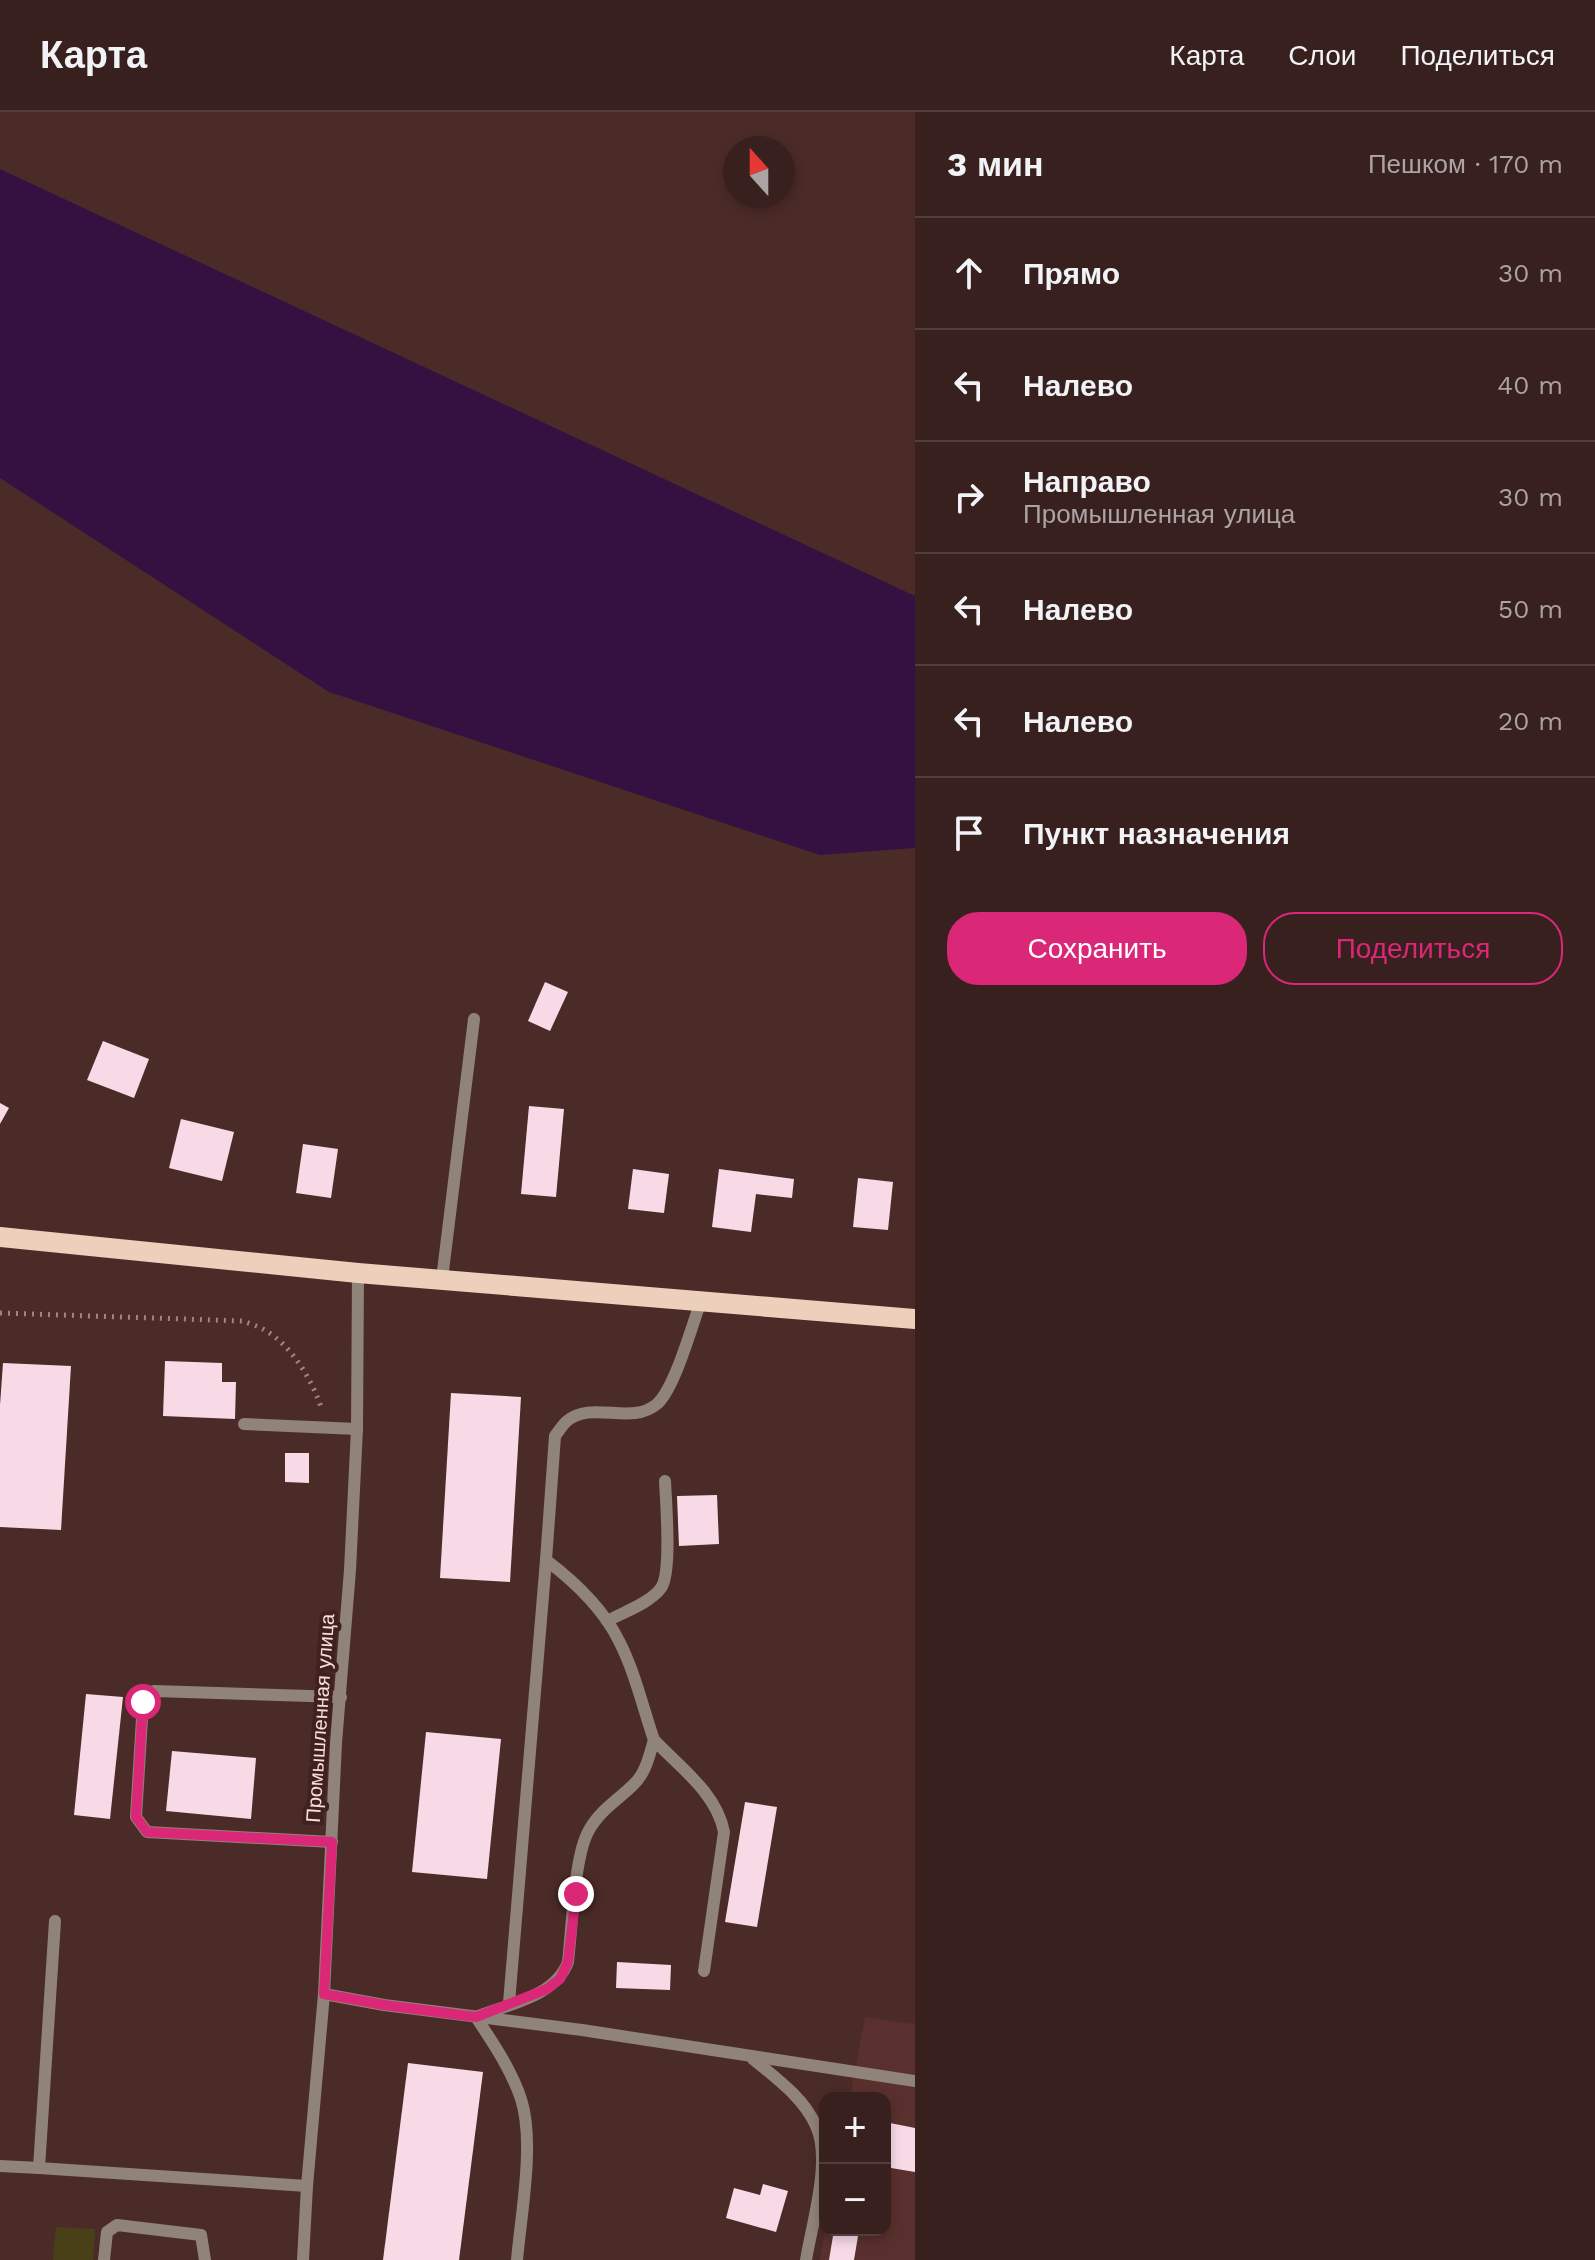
<!DOCTYPE html>
<html lang="ru">
<head>
<meta charset="utf-8">
<style>
	:root { --surface:#38201e; --page:#432d2b; --text:#f1f3f6; --muted:#aba3a4; --line:#523e3c; --accent:#db2777 }
	body { margin:0; font-family:"Work Sans",sans-serif; background:var(--page); color:var(--text) }
	.controls { position:absolute; right:24px; bottom:24px; display:grid; overflow:hidden; border-radius:16px; box-shadow:0 4px 12px #0003 }
	.controls button { width:72px; height:72px; display:grid; place-items:center; padding:0; border:0; border-bottom:2px solid var(--line); background:var(--surface); color:var(--text); font:40px sans-serif }
	.compass { position:absolute; left:723px; top:24px; width:72px; height:72px; border-radius:50%; background:var(--surface); box-shadow:0 4px 12px #0003; rotate:339deg }
	.stop { position:absolute; width:24px; height:24px; margin:-18px; border:6px solid #db2777; border-radius:50%; background:#fff }
	.stop.end { background:#db2777; border-color:#fff; box-shadow:0 2px 8px #0008 }
	.list { margin:0; padding:0; list-style:none }
	h2 { display:flex; justify-content:space-between; align-items:center; height:104px; margin:0; padding:0 32px; font-size:34px }
	h2 small { font-size:26px; font-weight:400; color:var(--muted) }
	.list li { display:grid; grid-template-columns:52px 1fr auto; gap:24px; align-items:center; box-sizing:border-box; height:112px; padding:0 32px; border-top:2px solid var(--line) }
	.list b { display:block; font-size:30px; white-space:nowrap }
	.list p { margin:0; font-size:26px; white-space:nowrap; color:var(--muted) }
	.list em { font-size:26px; font-style:normal; color:var(--muted) }
	.actions { display:flex; gap:16px; padding:24px 32px }
	.actions a { flex:1; padding:18px 0; border:2px solid var(--accent); border-radius:32px; text-align:center; font-size:28px; color:var(--accent) }
	.actions .main { background:var(--accent); color:#fff }
	.icon { flex:none; width:44px; height:44px; fill:none; stroke:currentColor; stroke-width:2; stroke-linecap:round; stroke-linejoin:round }
	.map { position:relative; flex:none; width:915px; height:2148px; overflow:hidden }
	header { display:flex; align-items:center; gap:48px; box-sizing:border-box; height:112px; padding:0 40px; background:var(--surface); border-bottom:2px solid var(--line) }
	header strong { font-size:38px }
	nav { display:flex; gap:44px; margin-inline-start:auto; font-size:28px }
	main { display:flex }
	aside { flex:1; background:var(--surface) }
	.map>svg:first-child { display:block }
	.built { fill:#59302d }
	.green { fill:#4a4018 }
	.water { fill:#351142 }
	.building { fill:#f8dae7 }
	.lines { fill:none; stroke-linecap:round; stroke-linejoin:round }
	.path { stroke:#a18583; stroke-width:5; stroke-dasharray:2 6; stroke-linecap:butt }
	.lane { stroke:#908379; stroke-width:12 }
	.primary { stroke:#ecd0bb; stroke-width:20 }
	.route { stroke:#db2777; stroke-width:10 }
	.labels { text-anchor:middle; dominant-baseline:central; stroke-width:8; stroke-linejoin:round; paint-order:stroke }
	.street-label { font-size:20px; fill:#f6dfdd; stroke:#40211f }
</style>
</head>
<body>
<header>
<strong>Карта</strong>
<nav><a>Карта</a><a>Слои</a><a>Поделиться</a></nav>
</header>
<main>
<div class="map">
<svg width="915" height="2148" viewBox="0 0 915 2148">
	<rect width="100%" height="100%" fill="#4b2b28"/>
	<path class="built" d="M 865,1905 L 915,1912 L 915,2148 L 820,2148 L 825,2118 L 885,2118 L 885,1986 L 850,1986 Z"/>
	<path class="green" d="M 56,2115 L 95,2117 L 93,2148 L 53,2148 Z"/>
	<path class="water" d="M 0,57 L 915,484 L 915,736 L 820,743 L 329,580 L 0,366 Z"/>
	<g class="building">
		<path d="M 545,870 L 568,880 L 550,919 L 528,909 Z"/>
		<path d="M 103,929 L 149,947 L 134,986 L 87,968 Z"/>
		<path d="M 0,991 L 9,996 L 0,1012 Z"/>
		<path d="M 529,994 L 564,997 L 556,1085 L 521,1082 Z"/>
		<path d="M 181,1007 L 234,1020 L 222,1069 L 169,1056 Z"/>
		<path d="M 303,1032 L 338,1037 L 331,1086 L 296,1081 Z"/>
		<path d="M 633,1057 L 669,1062 L 664,1101 L 628,1097 Z"/>
		<path d="M 719,1057 L 794,1067 L 792,1086 L 756,1082 L 751,1120 L 712,1115 Z"/>
		<path d="M 858,1066 L 893,1070 L 888,1118 L 853,1115 Z"/>
		<path d="M 165,1249 L 222,1251 L 222,1270 L 236,1270 L 235,1307 L 163,1304 Z"/>
		<path d="M 3,1251 L 71,1254 L 61,1418 L 0,1415 L 0,1293 Z"/>
		<path d="M 451,1281 L 521,1285 L 510,1470 L 440,1466 Z"/>
		<path d="M 285,1341 L 309,1341 L 309,1371 L 285,1370 Z"/>
		<path d="M 717,1383 L 719,1432 L 679,1434 L 677,1384 Z"/>
		<path d="M 86,1582 L 123,1585 L 110,1707 L 74,1703 Z"/>
		<path d="M 426,1620 L 501,1627 L 487,1767 L 412,1760 Z"/>
		<path d="M 172,1639 L 256,1646 L 251,1707 L 166,1699 Z"/>
		<path d="M 745,1690 L 777,1695 L 757,1815 L 725,1810 Z"/>
		<path d="M 617,1850 L 671,1853 L 670,1878 L 616,1876 Z"/>
		<path d="M 408,1951 L 483,1960 L 459,2148 L 383,2148 Z"/>
		<path d="M 885,2010 L 915,2016 L 915,2060 L 885,2055 Z"/>
		<path d="M 763,2072 L 788,2079 L 776,2120 L 726,2106 L 734,2076 L 760,2083 Z"/>
		<path d="M 834,2118 L 859,2118 L 854,2148 L 829,2148 Z"/>
	</g>
	<g class="lines">
		<path class="path" d="M 0,1201 L 243,1209 C 250,1212 259,1214 266,1219 C 291,1233 312,1268 321,1295"/>
		<g class="lane">
			<path d="M 442,1167 L 474,907"/>
			<path d="M 244,1312 L 357,1317"/>
			<path d="M 607,1509 C 624,1500 650,1491 661,1476 C 672,1461 666,1391 665,1369"/>
			<path d="M 654,1628 C 643,1596 635,1560 619,1529 C 603,1496 575,1470 546,1448 L 555,1324 C 559,1319 563,1312 567,1309 C 592,1288 631,1314 657,1292 C 675,1276 692,1213 701,1189"/>
			<path d="M 332,1730 L 147,1720 L 136,1705 L 143,1590 L 154,1579 L 341,1585"/>
			<path d="M 55,1809 L 39,2056 L 307,2074"/>
			<path d="M 324,1882 L 384,1893 L 582,1918 L 915,1969"/>
			<path d="M 509,1891 L 546,1448"/>
			<path d="M 753,1947 C 776,1966 804,1986 816,2014 C 832,2048 812,2111 806,2148"/>
			<path d="M 0,2054 L 39,2056"/>
			<path d="M 104,2148 L 107,2120 L 117,2113 L 201,2123 L 205,2148"/>
			<path d="M 303,2148 L 307,2074 L 324,1882 L 336,1631 L 350,1458 L 357,1317 L 358,1161"/>
			<path d="M 517,2148 C 521,2102 535,2030 521,1987 C 511,1957 493,1931 476,1905 C 508,1892 555,1885 568,1850 C 572,1816 574,1750 587,1722 C 598,1699 617,1689 633,1673 C 646,1661 649,1644 654,1628 C 681,1656 717,1682 724,1720 L 704,1859"/>
		</g>
		<path class="primary" d="M 0,1125 L 358,1161 L 915,1207"/>
	</g>
	<g class="lines">
		<path class="route" d="M 143,1590 L 136,1705 L 147,1720 L 332,1730 L 324,1882 L 384,1893 L 476,1905 L 547,1877 L 560,1867 L 568,1850 L 576,1782"/>
	</g>
	<g class="labels">
		<g class="street-label">
			<text transform="translate(320 1606) rotate(-86)">Промышленная улица</text>
		</g>
	</g>
</svg>
<div class="controls">
<button>+</button>
<button>−</button>
</div>
<svg class="compass" viewBox="-18 -18 36 36"><path d="M0-13l5 13h-10z" fill="#e53935"/><path d="M0 13l5-13h-10z" fill="#aba3a4"/></svg>
<div class="stop" style="left:143px;top:1590px"></div>
<div class="stop end" style="left:576px;top:1782px"></div>
</div>
<aside>
<h2>3 мин<small>Пешком · 170 m</small></h2>
<ul class="list">
<li><svg class="icon" aria-label="ahead" viewBox="0 0 24 24"><path d="M12 20V5M6 11l6-6 6 6"/></svg><div><b>Прямо</b></div><em>30 m</em></li>
<li><svg class="icon" aria-label="left" viewBox="0 0 24 24"><path d="M17 20v-9H6M10 6l-5 5 5 5"/></svg><div><b>Налево</b></div><em>40 m</em></li>
<li><svg class="icon" aria-label="right" viewBox="0 0 24 24"><path d="M7 20v-9h11M14 6l5 5-5 5"/></svg><div><b>Направо</b><p>Промышленная улица</p></div><em>30 m</em></li>
<li><svg class="icon" aria-label="left" viewBox="0 0 24 24"><path d="M17 20v-9H6M10 6l-5 5 5 5"/></svg><div><b>Налево</b></div><em>50 m</em></li>
<li><svg class="icon" aria-label="left" viewBox="0 0 24 24"><path d="M17 20v-9H6M10 6l-5 5 5 5"/></svg><div><b>Налево</b></div><em>20 m</em></li>
<li><svg class="icon" aria-label="arrive" viewBox="0 0 24 24"><path d="M6 21V4h12l-3 4 3 4H6"/></svg><div><b>Пункт назначения</b></div></li>
</ul>
<div class="actions"><a class="main">Сохранить</a><a>Поделиться</a></div>
</aside>
</main>
</body>
</html>
